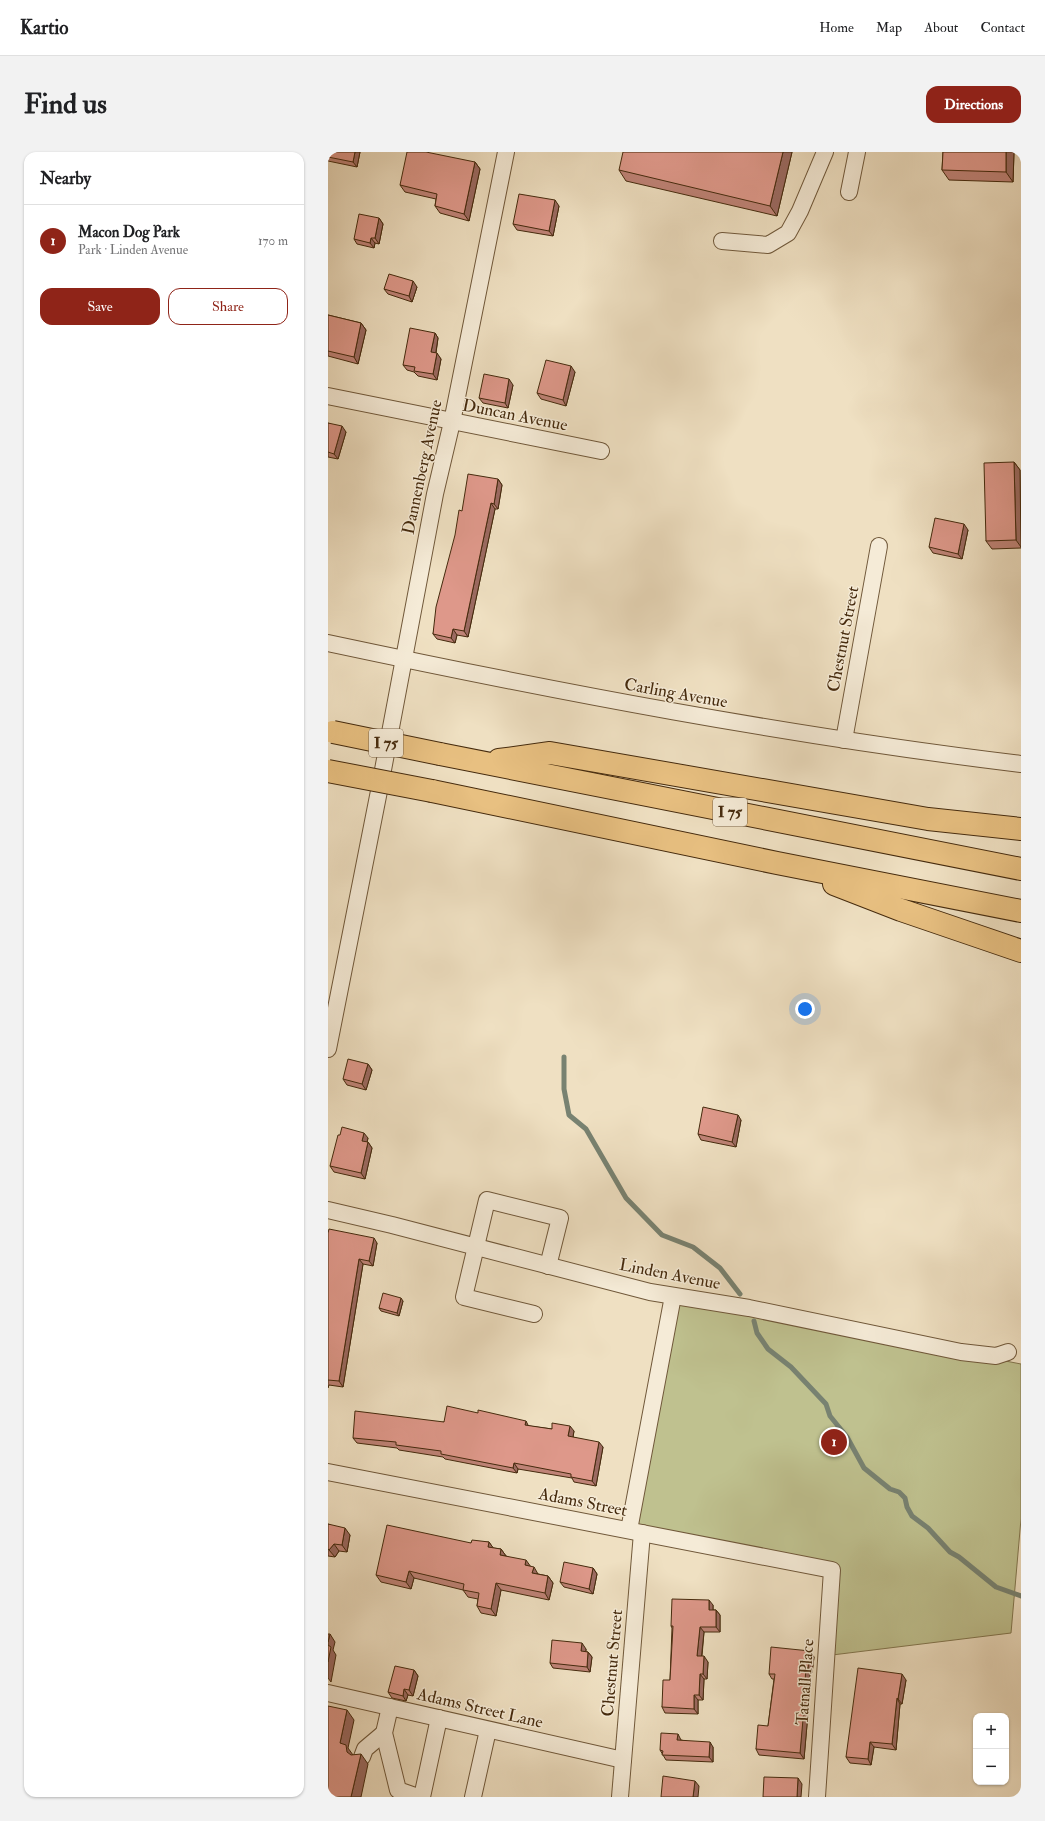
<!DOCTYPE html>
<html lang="en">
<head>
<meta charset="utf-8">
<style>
	:root { --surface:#fff; --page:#f2f2f2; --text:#202124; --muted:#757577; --line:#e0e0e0; --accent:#8f2418 }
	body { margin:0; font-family:"IM FELL Double Pica",serif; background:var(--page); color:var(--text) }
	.controls { position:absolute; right:12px; bottom:12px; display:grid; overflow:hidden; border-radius:8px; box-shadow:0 1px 3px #0004 }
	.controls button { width:36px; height:36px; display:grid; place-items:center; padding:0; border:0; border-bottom:1px solid var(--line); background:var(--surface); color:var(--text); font:20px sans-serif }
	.you { position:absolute; left:477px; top:857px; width:14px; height:14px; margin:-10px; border:3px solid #fff; border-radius:50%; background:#1a73e8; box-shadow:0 0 0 6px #1a73e833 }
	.badge { display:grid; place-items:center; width:26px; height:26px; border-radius:50%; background:var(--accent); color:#fff; font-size:13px; font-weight:700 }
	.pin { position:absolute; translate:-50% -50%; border:2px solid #fff; box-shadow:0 1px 4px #0006 }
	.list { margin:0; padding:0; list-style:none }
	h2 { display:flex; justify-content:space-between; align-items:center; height:52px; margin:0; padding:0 16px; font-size:17px }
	h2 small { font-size:13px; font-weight:400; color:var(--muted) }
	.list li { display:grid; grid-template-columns:26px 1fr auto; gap:12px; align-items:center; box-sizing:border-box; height:72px; padding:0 16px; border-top:1px solid var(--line) }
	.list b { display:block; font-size:15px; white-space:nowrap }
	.list p { margin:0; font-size:13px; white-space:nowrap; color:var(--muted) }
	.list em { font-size:13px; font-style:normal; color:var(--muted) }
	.actions { display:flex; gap:8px; padding:12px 16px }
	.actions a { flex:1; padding:9px 0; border:1px solid var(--accent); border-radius:12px; text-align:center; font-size:14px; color:var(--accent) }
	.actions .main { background:var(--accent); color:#fff }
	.map { position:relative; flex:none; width:693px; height:1645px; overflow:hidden; border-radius:12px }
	header { display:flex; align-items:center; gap:24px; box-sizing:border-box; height:56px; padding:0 20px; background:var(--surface); border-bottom:1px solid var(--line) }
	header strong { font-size:19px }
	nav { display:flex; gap:22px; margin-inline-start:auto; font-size:14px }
	.intro { display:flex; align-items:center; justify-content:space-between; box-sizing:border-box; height:96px; padding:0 24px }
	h1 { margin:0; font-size:28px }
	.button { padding:10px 18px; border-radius:12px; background:var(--accent); color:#fff; font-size:14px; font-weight:700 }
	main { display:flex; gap:24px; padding:0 24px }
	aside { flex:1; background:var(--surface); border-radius:12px; box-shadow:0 1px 3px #0004 }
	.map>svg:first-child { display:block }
	.green { fill:#bfc18f; stroke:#82764e }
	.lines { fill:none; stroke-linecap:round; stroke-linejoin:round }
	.stream { stroke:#788271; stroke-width:5 }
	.minor-casing { stroke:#70583a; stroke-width:18 }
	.highway-casing { stroke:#452a0d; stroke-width:24 }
	.minor { stroke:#f5ebd7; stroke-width:16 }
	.highway { stroke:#e8c081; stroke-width:22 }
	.highway-bridge-casing { stroke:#452a0d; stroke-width:24; stroke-linecap:butt }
	.highway-bridge { stroke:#e8c081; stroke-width:22 }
	.wall { fill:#bf8377; stroke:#452a0d }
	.shaded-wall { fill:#9b6a61; stroke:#452a0d }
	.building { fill:#de988a; stroke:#452a0d }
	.labels { text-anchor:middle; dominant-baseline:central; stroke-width:3; stroke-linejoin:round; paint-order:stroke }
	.shield { fill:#f5ebd7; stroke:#7a644a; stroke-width:1 }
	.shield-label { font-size:16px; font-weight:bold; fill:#452a0d }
	.street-label { font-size:17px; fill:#452a0d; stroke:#f5ebd7 }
</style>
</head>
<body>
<header>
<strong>Kartio</strong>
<nav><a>Home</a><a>Map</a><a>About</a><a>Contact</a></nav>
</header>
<div class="intro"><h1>Find us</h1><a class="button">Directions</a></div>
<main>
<aside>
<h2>Nearby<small></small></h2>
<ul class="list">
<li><span class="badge">1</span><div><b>Macon Dog Park</b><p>Park · Linden Avenue</p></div><em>170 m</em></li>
</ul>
<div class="actions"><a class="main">Save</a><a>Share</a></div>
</aside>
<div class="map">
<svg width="693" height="1645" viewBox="0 0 693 1645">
	<rect width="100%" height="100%" fill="#efe0c2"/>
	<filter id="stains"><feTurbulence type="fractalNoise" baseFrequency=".005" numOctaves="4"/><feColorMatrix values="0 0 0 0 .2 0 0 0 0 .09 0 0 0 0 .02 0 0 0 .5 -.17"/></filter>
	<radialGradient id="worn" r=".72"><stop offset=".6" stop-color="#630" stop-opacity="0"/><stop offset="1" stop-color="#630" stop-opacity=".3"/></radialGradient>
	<path class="green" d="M 346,1145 L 693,1212 L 693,1367 L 683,1481 L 496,1504 L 503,1416 L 301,1379 Z"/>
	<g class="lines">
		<g class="stream">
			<path d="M 236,905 L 236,937 L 241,963 L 258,977 L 298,1046 L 334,1083 L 365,1095 L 392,1116 L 412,1142"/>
			<path d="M 426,1169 L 429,1181 L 440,1197 L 463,1215 L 498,1252 L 502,1264 L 519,1285 L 536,1316 L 562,1337 L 571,1340 L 577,1346 L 579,1355 L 584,1364 L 600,1376 L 622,1400 L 631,1405 L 668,1435 L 693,1444"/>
		</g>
		<defs>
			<g id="minor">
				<path d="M 521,40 L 529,0"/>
				<path d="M 394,89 L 440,93 L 460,81 L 472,59 L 497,0"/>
				<path d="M 0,244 L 273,299"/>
				<path d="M 0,491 C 230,540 460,584 693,612"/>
				<path d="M 516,588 L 551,394"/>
				<path d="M 0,897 L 51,639 L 107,342 L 124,270 L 178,0"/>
				<path d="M 0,1058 L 64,1073 L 322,1140 L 421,1156 L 633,1200 L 668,1204 L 680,1200"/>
				<path d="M 206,1162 L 136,1145 L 159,1048 L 232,1066 L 220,1114"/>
				<path d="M 0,1320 L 504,1418 L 489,1645"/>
				<path d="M 301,1378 L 345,1144"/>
				<path d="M 0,1541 L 295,1608"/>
				<path d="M 62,1555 L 56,1581 L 70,1638 L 90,1645"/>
				<path d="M 34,1605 L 37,1597 L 56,1581"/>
				<path d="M 94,1645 L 111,1566"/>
				<path d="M 145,1645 L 160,1578"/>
				<path d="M 292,1645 L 314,1381"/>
			</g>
			<g id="highway">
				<path d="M 112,602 L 693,717"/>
				<path d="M 171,608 L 222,601 L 600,667 L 693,677"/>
				<path d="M 104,639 L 449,711 L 693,759"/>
				<path d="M 506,732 L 573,758 L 693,799"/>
			</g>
		</defs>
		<use href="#minor" class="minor-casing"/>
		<use href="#highway" class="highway-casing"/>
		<use href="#minor" class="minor"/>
		<use href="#highway" class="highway"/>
		<defs>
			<g id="highway-bridge">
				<path d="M 5,580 L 112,602"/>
				<path d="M 0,619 L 104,639"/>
			</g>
		</defs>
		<use href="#highway-bridge" class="highway-bridge-casing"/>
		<use href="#highway-bridge" class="highway-bridge"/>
	</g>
	<g class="wall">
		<path d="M 0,0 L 32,0 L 29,15 L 0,9 Z"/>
		<path d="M 464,0 L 449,64 L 298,29 L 291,18 Z"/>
		<path d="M 615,0 L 686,0 L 685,30 L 621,28 L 614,18 Z"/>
		<path d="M 147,10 L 152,17 L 141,69 L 112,61 L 107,54 L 108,47 L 77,40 L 72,33 Z"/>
		<path d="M 231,54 L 225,84 L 189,78 L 185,72 Z"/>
		<path d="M 51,66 L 55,72 L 51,92 L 47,91 L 46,96 L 29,92 L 26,87 Z"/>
		<path d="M 89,135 L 84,150 L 60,142 L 56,137 Z"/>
		<path d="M 0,163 L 33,171 L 38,178 L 30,212 L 0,204 Z"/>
		<path d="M 107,181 L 110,186 L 108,201 L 113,207 L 109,228 L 90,224 L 86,220 L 79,218 L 75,213 Z"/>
		<path d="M 247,220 L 238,254 L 213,247 L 209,241 Z"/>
		<path d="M 185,233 L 180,256 L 155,251 L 151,246 Z"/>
		<path d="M 0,271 L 18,280 L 10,307 L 0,305 Z"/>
		<path d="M 686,310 L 692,318 L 693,396 L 664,397 L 658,389 Z"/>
		<path d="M 170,327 L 174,333 L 170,357 L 167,357 L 140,485 L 129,483 L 127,491 L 109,487 L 105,482 L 134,359 Z"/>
		<path d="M 640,378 L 634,407 L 605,401 L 601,395 Z"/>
		<path d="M 40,912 L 44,918 L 38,938 L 19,933 L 15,927 Z"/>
		<path d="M 413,968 L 408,995 L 373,988 L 370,982 Z"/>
		<path d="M 40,986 L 39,990 L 40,990 L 44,996 L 37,1027 L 6,1020 L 2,1014 Z"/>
		<path d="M 0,1081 L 49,1091 L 45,1114 L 35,1112 L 15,1235 L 1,1233 L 0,1236 Z"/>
		<path d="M 75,1149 L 71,1164 L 53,1159 L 51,1156 Z"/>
		<path d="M 116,1270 L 201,1274 L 224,1277 L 246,1279 L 245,1285 L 275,1295 L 268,1334 L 246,1330 L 244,1326 L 190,1317 L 189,1321 L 117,1307 L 115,1305 L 71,1298 L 69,1296 L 29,1291 L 25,1286 Z"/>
		<path d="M 0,1372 L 22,1383 L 19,1400 L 11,1399 L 7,1405 L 0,1404 Z"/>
		<path d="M 161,1390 L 165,1396 L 173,1397 L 178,1404 L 202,1414 L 210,1422 L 220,1424 L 225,1431 L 221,1448 L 173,1438 L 168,1464 L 153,1461 L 149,1454 L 150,1447 L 140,1445 L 135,1438 L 86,1426 L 83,1437 L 53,1430 L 48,1423 L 143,1391 Z"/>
		<path d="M 265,1416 L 269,1422 L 265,1442 L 236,1435 L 232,1430 Z"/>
		<path d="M 385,1453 L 385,1458 L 388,1458 L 392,1463 L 392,1480 L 376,1480 L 374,1504 L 380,1510 L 379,1527 L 376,1527 L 375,1548 L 370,1548 L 370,1562 L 337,1561 L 334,1555 L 342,1528 L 344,1476 L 343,1474 Z"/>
		<path d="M 258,1497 L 258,1500 L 260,1500 L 264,1505 L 262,1520 L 225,1516 L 222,1511 Z"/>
		<path d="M 482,1499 L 486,1505 L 484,1521 L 482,1521 L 480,1548 L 481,1550 L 476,1607 L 431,1603 L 428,1597 L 440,1574 L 446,1527 L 444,1527 L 441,1522 Z"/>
		<path d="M 86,1518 L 90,1524 L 85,1544 L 80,1543 L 78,1549 L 64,1546 L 60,1540 Z"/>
		<path d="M 578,1528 L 574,1552 L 572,1552 L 568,1598 L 546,1595 L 543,1613 L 522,1611 L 518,1605 Z"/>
		<path d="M 353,1588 L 385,1595 L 385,1610 L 338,1608 L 332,1598 Z"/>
	</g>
	<g class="shaded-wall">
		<path d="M 27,0 L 32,0 L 29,15 L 25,10 Z"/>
		<path d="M 455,0 L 464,0 L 449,64 L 442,54 Z"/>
		<path d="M 678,0 L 686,0 L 685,30 L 678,20 Z"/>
		<path d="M 147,10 L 152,17 L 141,69 L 136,62 Z"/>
		<path d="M 227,48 L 231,54 L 225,84 L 221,79 Z"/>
		<path d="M 51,66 L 55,72 L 51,92 L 47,86 Z"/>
		<path d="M 43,86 L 47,91 L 46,96 L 42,91 Z"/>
		<path d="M 85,129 L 89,135 L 84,150 L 81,144 Z"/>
		<path d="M 33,171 L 38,178 L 30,212 L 26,205 Z"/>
		<path d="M 107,181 L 110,186 L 107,206 L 103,200 Z"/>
		<path d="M 109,201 L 113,207 L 109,228 L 105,222 Z"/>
		<path d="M 243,214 L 247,220 L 238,254 L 235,248 Z"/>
		<path d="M 181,227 L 185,233 L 180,256 L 177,251 Z"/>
		<path d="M 14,274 L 18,280 L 10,307 L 6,302 Z"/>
		<path d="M 686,310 L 692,318 L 693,395 L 688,388 Z"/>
		<path d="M 170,327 L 174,333 L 170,357 L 166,352 Z"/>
		<path d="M 163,351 L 167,357 L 140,485 L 136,479 Z"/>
		<path d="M 636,372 L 640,378 L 634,407 L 630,402 Z"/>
		<path d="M 125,477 L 129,483 L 127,491 L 123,486 Z"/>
		<path d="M 40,912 L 44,918 L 38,938 L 34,932 Z"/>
		<path d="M 410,963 L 413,968 L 408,995 L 404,990 Z"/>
		<path d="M 36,981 L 40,986 L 38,994 L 34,989 Z"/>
		<path d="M 40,990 L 44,996 L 37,1027 L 33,1021 Z"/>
		<path d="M 46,1086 L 49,1091 L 45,1114 L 41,1109 Z"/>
		<path d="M 31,1107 L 35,1112 L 15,1235 L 11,1229 Z"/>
		<path d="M 73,1146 L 75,1149 L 71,1164 L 69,1161 Z"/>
		<path d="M 198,1269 L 201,1275 L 197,1273 Z"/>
		<path d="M 242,1274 L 246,1279 L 244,1290 L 240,1284 Z"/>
		<path d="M 271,1290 L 275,1295 L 268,1334 L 264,1329 Z"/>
		<path d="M 186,1311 L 190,1317 L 189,1321 L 185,1316 Z"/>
		<path d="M 17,1376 L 22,1383 L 19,1400 L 14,1393 Z"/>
		<path d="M 161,1390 L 166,1397 L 160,1395 Z"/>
		<path d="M 6,1392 L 11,1399 L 7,1405 L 1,1398 Z"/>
		<path d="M 173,1397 L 178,1404 L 172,1403 Z"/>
		<path d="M 198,1408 L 203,1415 L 197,1413 Z"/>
		<path d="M 206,1415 L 210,1422 L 204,1421 Z"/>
		<path d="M 265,1416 L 269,1422 L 265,1442 L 261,1437 Z"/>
		<path d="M 81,1419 L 86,1426 L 83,1437 L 78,1430 Z"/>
		<path d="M 220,1424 L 225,1431 L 221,1448 L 217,1441 Z"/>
		<path d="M 168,1431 L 173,1438 L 168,1464 L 163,1457 Z"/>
		<path d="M 381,1448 L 385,1453 L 385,1463 L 381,1458 Z"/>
		<path d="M 388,1458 L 392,1463 L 392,1480 L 388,1475 Z"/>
		<path d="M 372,1475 L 376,1480 L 373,1509 L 369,1504 Z"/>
		<path d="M 2,1482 L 7,1490 L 5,1498 L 8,1503 L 3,1530 L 0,1526 L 0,1490 Z"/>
		<path d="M 254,1491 L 258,1497 L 257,1505 L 253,1499 Z"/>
		<path d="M 482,1499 L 486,1505 L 484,1521 L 480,1516 Z"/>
		<path d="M 260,1500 L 264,1505 L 262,1520 L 259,1515 Z"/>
		<path d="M 376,1504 L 380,1510 L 379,1527 L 375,1522 Z"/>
		<path d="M 478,1515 L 482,1521 L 480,1548 L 481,1550 L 476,1607 L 472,1601 Z"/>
		<path d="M 86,1518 L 90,1524 L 85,1544 L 81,1538 Z"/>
		<path d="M 372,1522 L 376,1527 L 375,1548 L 371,1543 Z"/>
		<path d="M 574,1522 L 578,1528 L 574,1552 L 570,1547 Z"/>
		<path d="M 76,1537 L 80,1543 L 78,1549 L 75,1544 Z"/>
		<path d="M 366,1543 L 370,1548 L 370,1562 L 366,1557 Z"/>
		<path d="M 569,1546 L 572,1552 L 568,1598 L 564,1592 Z"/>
		<path d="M 19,1558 L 26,1568 L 20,1596 L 25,1603 L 26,1611 L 12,1591 Z"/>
		<path d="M 350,1582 L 353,1588 L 353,1593 L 349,1588 Z"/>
		<path d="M 382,1590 L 385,1595 L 385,1610 L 381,1605 Z"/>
		<path d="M 542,1590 L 546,1595 L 543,1613 L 540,1607 Z"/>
		<path d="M 33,1602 L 40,1612 L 33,1645 L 23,1645 Z"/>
		<path d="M 470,1626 L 474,1632 L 473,1645 L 469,1645 Z"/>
		<path d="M 367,1629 L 371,1634 L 370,1645 L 365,1645 Z"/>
	</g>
	<g class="building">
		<path d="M 0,0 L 27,0 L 25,10 L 0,5 Z"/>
		<path d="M 79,0 L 98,0 L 147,10 L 136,62 L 107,54 L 109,42 L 72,33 Z"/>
		<path d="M 295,0 L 455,0 L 442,54 L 291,18 Z"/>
		<path d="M 615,0 L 678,0 L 678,20 L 614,18 Z"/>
		<path d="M 191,42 L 227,48 L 221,79 L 185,72 Z"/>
		<path d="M 31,62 L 51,66 L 47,86 L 43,86 L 42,91 L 26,87 Z"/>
		<path d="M 61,122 L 85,129 L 81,144 L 56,137 Z"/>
		<path d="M 0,163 L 33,171 L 26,205 L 0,199 Z"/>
		<path d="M 82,176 L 107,181 L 103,200 L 109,201 L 105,222 L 86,219 L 87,215 L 75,213 Z"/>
		<path d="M 218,208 L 243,214 L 235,248 L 209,241 Z"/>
		<path d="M 156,222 L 181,227 L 177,251 L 151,246 Z"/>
		<path d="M 0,271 L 14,274 L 6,302 L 0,300 Z"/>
		<path d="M 686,310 L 688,388 L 658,389 L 656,311 Z"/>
		<path d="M 140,322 L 170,327 L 166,352 L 163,351 L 136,479 L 125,477 L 123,486 L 105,482 L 108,455 L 127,383 L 131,358 L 134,359 Z"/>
		<path d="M 607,366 L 636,372 L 630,402 L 601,395 Z"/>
		<path d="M 20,907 L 40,912 L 34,932 L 15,927 Z"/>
		<path d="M 375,955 L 410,963 L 404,990 L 370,982 Z"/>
		<path d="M 14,975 L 36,981 L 34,989 L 40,990 L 33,1021 L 2,1014 L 10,983 L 12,983 Z"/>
		<path d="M 1,1077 L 46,1086 L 41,1109 L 31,1107 L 11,1229 L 0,1228 L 0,1081 Z"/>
		<path d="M 55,1141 L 73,1146 L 69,1161 L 51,1156 Z"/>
		<path d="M 119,1254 L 150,1261 L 150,1258 L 198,1269 L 197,1273 L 224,1277 L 224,1271 L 242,1274 L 240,1284 L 271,1290 L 264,1329 L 243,1325 L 243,1322 L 186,1311 L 185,1316 L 113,1302 L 113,1299 L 68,1293 L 68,1290 L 25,1286 L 27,1259 L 116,1270 Z"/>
		<path d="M 0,1372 L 17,1376 L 14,1393 L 6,1392 L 1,1398 L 0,1397 Z"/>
		<path d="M 59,1373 L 143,1391 L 144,1388 L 161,1390 L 160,1395 L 173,1397 L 172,1403 L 198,1408 L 197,1413 L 206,1415 L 204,1421 L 220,1424 L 217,1441 L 168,1431 L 163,1457 L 149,1454 L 151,1441 L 135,1438 L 136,1432 L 81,1419 L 78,1430 L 48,1423 Z"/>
		<path d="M 236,1410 L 265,1416 L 261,1437 L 232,1430 Z"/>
		<path d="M 344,1447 L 381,1448 L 381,1458 L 388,1458 L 388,1475 L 372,1475 L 369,1504 L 376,1504 L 375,1522 L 372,1522 L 371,1543 L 366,1543 L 366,1557 L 334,1555 L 335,1528 L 342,1528 L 345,1474 L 343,1474 Z"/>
		<path d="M 0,1482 L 2,1482 L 0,1490 Z"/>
		<path d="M 224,1488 L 254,1491 L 253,1499 L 260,1500 L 259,1515 L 222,1511 Z"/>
		<path d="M 0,1493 L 3,1495 L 0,1510 Z"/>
		<path d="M 443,1495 L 482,1499 L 480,1516 L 478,1515 L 476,1545 L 477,1545 L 472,1601 L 428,1597 L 430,1573 L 440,1574 L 447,1522 L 441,1522 Z"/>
		<path d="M 67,1514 L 86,1518 L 81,1538 L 76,1537 L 75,1544 L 60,1540 Z"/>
		<path d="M 530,1516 L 574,1522 L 570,1547 L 569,1546 L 564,1592 L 542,1590 L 540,1607 L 518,1605 Z"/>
		<path d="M 0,1554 L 19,1558 L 12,1591 L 18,1593 L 19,1600 L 23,1603 L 33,1602 L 23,1645 L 0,1645 Z"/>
		<path d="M 333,1581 L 350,1582 L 349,1588 L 382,1590 L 381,1605 L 334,1603 L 335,1599 L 332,1598 Z"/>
		<path d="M 335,1624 L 367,1629 L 365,1645 L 333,1645 Z"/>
		<path d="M 436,1625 L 470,1626 L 469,1645 L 435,1645 Z"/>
	</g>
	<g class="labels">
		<g class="shield">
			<rect x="41" y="577" width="34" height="28" rx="3"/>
			<rect x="385" y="646" width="34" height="28" rx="3"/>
		</g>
		<g class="shield-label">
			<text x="58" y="591">I 75</text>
			<text x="402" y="660">I 75</text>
		</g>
		<g class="street-label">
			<text transform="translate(187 263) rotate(11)">Duncan Avenue</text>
			<text transform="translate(94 315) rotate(-78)">Dannenberg Avenue</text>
			<text transform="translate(515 487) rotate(-79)">Chestnut Street</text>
			<text transform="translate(348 541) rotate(10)">Carling Avenue</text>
			<text transform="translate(342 1122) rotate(11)">Linden Avenue</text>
			<text transform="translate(255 1350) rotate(11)">Adams Street</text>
			<text transform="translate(284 1511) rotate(-85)">Chestnut Street</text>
			<text transform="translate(477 1530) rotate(-86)">Tatnall Place</text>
			<text transform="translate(152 1556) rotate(13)">Adams Street Lane</text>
		</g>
	</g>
	<rect width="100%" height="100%" filter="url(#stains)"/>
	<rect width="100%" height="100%" fill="url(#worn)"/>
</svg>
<div class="controls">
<button>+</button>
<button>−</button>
</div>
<div class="you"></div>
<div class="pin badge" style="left:506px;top:1290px">1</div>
</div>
</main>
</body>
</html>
